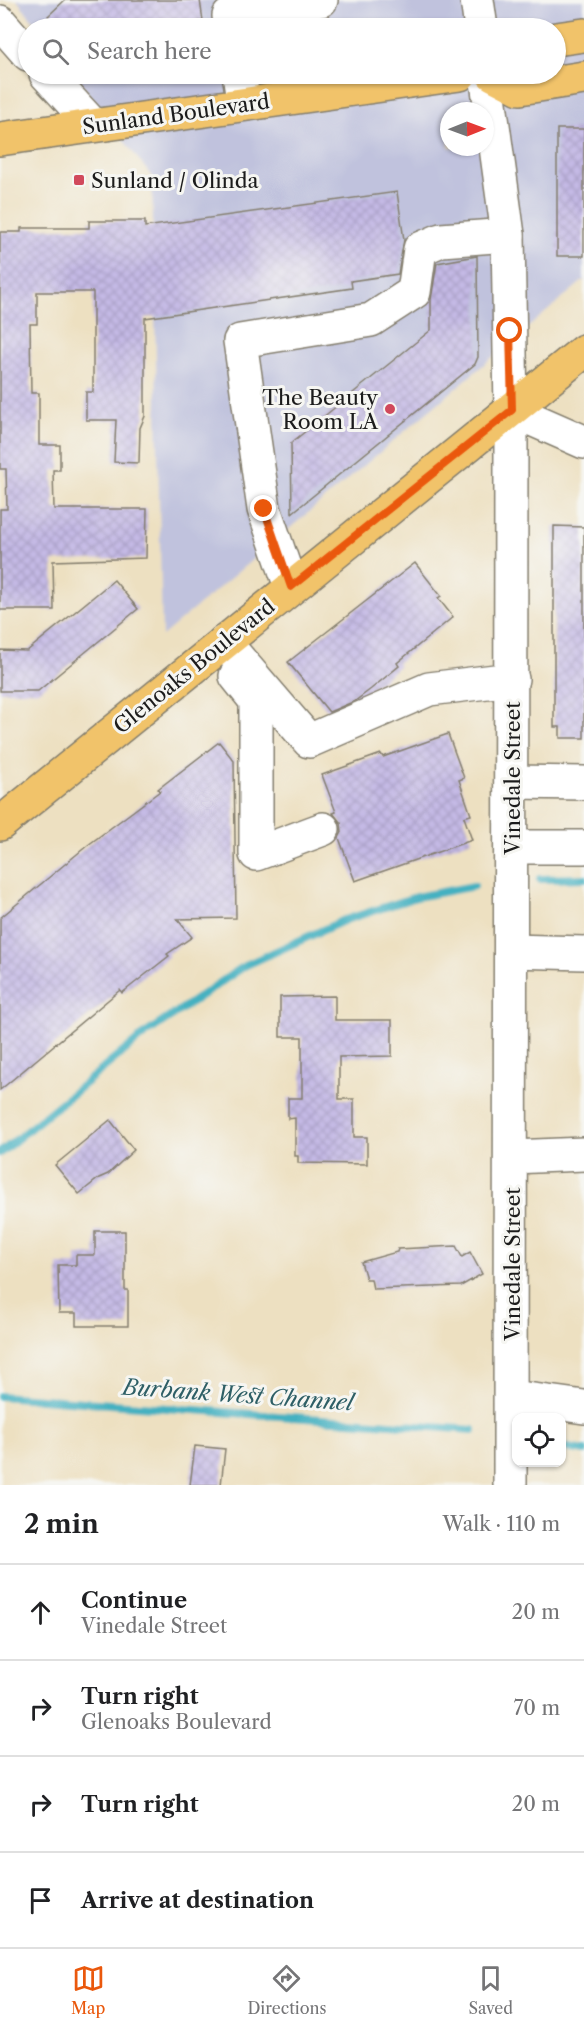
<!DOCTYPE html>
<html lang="en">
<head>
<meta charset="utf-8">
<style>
	:root { --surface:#fff; --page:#f6f6f6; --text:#202124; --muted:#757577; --line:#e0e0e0; --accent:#ea580c }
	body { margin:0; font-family:"Libre Caslon Text",serif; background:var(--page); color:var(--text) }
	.controls { position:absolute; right:18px; bottom:18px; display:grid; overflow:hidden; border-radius:12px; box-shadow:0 2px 4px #0004 }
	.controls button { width:54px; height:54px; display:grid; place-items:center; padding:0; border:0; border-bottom:2px solid var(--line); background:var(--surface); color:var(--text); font:30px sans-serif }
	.compass { position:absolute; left:440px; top:102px; width:54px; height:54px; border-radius:50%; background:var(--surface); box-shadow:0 2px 4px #0004; rotate:89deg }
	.stop { position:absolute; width:18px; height:18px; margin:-14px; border:4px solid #ea580c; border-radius:50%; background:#fff }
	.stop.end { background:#ea580c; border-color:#fff; box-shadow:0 2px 6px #0008 }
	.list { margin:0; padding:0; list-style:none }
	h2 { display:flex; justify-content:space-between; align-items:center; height:78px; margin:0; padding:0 24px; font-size:26px }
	h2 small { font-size:20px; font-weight:400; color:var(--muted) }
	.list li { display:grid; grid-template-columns:39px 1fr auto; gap:18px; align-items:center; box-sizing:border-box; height:96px; padding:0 24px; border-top:2px solid var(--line) }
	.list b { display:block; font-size:22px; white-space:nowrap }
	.list p { margin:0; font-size:20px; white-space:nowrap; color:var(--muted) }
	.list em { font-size:20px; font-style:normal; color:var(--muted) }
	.icon { flex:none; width:33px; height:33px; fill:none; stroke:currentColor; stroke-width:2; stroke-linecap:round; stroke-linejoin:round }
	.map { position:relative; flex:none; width:584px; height:1485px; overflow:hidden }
	.search { position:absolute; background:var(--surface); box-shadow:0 2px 4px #0004; left:18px; right:18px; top:18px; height:66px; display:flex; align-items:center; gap:15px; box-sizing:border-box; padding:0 21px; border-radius:33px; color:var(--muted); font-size:22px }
	.sheet { height:462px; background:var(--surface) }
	nav { display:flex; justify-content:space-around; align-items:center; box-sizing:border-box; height:84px; border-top:2px solid var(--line); background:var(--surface); font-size:16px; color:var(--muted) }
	nav a { display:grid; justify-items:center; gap:3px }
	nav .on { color:var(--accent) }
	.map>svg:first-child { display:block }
	.industrial { fill:#c0c2dd; fill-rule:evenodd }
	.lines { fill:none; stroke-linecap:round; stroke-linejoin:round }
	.stream { stroke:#44b1c1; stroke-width:8 }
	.building { fill:url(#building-cross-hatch) }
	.minor-casing { stroke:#847e6e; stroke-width:36 }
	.major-casing { stroke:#847e6e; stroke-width:36 }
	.minor { stroke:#fff; stroke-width:33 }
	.major { stroke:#f1c36a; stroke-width:33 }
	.route { stroke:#ea580c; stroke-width:8 }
	.poi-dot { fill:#d1495b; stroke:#f6f6f2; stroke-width:2 }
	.labels { text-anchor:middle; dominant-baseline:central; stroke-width:6; stroke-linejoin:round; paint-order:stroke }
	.street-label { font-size:21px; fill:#1c1c1c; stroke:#f6f6f2 }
	.poi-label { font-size:21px; fill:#1c1c1c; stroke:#f6f6f2; text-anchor:start }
	.water-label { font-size:22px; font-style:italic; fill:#2e5f66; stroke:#f6f6f2 }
</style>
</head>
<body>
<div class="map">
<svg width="584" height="1485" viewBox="0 0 584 1485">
	<defs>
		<pattern id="building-cross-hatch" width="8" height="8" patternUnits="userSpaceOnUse" patternTransform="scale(1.5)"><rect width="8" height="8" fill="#c4b9e5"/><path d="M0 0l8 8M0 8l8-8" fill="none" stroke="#a89ec4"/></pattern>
	</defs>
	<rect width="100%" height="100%" fill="#f6f6f2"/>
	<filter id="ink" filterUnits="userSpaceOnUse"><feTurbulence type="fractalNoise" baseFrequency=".0167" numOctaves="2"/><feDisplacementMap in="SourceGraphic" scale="12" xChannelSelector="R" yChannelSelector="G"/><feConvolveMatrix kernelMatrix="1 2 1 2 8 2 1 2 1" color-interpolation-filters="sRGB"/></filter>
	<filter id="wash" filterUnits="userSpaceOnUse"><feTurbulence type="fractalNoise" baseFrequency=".008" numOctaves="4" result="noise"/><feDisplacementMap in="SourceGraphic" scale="24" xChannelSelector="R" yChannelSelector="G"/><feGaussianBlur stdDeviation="1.35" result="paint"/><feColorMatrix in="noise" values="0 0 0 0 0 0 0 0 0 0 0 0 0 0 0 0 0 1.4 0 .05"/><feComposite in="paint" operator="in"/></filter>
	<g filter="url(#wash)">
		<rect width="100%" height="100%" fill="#ede0c1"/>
		<path class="industrial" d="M 17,0 L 584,0 L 584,280 L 162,636 L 152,177 L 73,74 L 556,74 L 556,28 L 39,28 ZM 449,111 L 485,111 L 485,147 L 449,147 Z"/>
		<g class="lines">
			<g class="stream">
				<path d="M 540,879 L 584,878"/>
				<path d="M 0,1153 L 145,1034 L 246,965 L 345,920 L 416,897 L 474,886"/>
				<path d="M 0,1396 L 473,1430"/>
				<path d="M 562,1447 L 584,1451"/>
			</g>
		</g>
		<g id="blocks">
			<g class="building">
				<path d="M 65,0 L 200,0 L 203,21 L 152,28 L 59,28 L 48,16 Z"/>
				<rect x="557" y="129" width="27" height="127"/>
				<path d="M 397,192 L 404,240 L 398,274 L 351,281 L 352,288 L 145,318 L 145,416 L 140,428 L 139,463 L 114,462 L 116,420 L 86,420 L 86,392 L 93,392 L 93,292 L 37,292 L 37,324 L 30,324 L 31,393 L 39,393 L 39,445 L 60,445 L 60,470 L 53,470 L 54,509 L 147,509 L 146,558 L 53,561 L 54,610 L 0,610 L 0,509 L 7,509 L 6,469 L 0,469 L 0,232 L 21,232 L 21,228 L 89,228 L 89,221 L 145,221 L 145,227 Z"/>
				<path d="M 477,256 L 478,357 L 475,364 L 292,513 L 291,443 L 431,330 L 431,300 L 437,263 Z"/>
				<path d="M 554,526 L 584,527 L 584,738 L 560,738 L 560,727 L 554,727 Z"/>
				<path d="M 415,563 L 441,596 L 438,598 L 453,617 L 397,663 L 399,666 L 371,689 L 355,701 L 329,712 L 288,662 Z"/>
				<path d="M 114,580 L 138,609 L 38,691 L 0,691 L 0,650 L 27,651 Z"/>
				<path d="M 448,734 L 464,778 L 459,780 L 471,815 L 464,817 L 472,840 L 355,881 L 339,838 L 342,832 L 341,823 L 333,813 L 336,812 L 322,775 L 381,754 L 383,757 Z"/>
				<path d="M 219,742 L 234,761 L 236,918 L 177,919 L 192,937 L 167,954 L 169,956 L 122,993 L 120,990 L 0,1090 L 0,918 L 88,845 L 160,791 L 158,789 Z"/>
				<path d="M 335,996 L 335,1020 L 392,1020 L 392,1056 L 339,1057 L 339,1099 L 354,1099 L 354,1137 L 367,1137 L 367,1164 L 298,1163 L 298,1156 L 295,1156 L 295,1118 L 288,1119 L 288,1098 L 302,1098 L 302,1037 L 280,1037 L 280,997 Z"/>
				<path d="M 110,1120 L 134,1150 L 108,1174 L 99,1178 L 79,1194 L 55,1165 Z"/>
				<path d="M 95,1231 L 125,1231 L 125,1290 L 128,1290 L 128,1326 L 76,1326 L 76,1313 L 59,1313 L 58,1265 L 76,1265 L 76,1255 L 95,1255 Z"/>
				<path d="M 456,1246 L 462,1257 L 470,1252 L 482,1274 L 461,1286 L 373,1289 L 371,1279 L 366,1279 L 361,1262 L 397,1252 L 398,1249 Z"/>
				<path d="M 195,1446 L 225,1449 L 221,1485 L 190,1485 Z"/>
			</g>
		</g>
	</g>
	<g filter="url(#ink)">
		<use href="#blocks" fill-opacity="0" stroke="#847e6e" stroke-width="1.5"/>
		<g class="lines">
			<defs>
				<g id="minor">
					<path d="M 477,0 L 481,28"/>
					<path d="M 0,22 L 28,54"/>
					<path d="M 232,28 L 229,16 L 321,0"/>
					<path d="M 46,74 L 93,125"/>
					<path d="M 239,74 L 244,104"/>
					<path d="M 486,74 L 508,235 L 511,410 L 510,1485"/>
					<path d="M 511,410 L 584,442"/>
					<path d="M 291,587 L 264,509 L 240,341 L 371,320 L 414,292 L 420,249 L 441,240 L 508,235"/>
					<path d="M 224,642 L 309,741 L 429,689 L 512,679"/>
					<path d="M 236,676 L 256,701 L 256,854 L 323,829"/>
					<path d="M 512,782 L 584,783"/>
					<path d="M 512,847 L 584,847"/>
					<path d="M 512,951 L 584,953"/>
					<path d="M 512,1157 L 584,1154"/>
					<path d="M 512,1397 L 584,1407"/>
				</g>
				<g id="major">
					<path d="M 556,39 L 584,35"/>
					<path d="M 493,74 L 520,88 L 584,78"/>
					<path d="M 0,139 L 460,74"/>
					<path d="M 0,824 L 584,351"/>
				</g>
			</defs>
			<use href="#minor" class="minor-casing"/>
			<use href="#major" class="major-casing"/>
			<use href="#minor" class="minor"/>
			<use href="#major" class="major"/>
		</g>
	</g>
	<g class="lines" filter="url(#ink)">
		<path class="route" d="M 264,509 L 291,587 L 512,410 L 510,331"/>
	</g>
	<g class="poi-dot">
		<rect x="73" y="174" width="12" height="12" rx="3"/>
		<circle cx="390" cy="409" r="6"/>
	</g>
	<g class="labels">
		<g class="street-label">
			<text transform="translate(176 114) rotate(-8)">Sunland Boulevard</text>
			<text transform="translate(194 666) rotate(-39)">Glenoaks Boulevard</text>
			<text transform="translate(512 778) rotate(-90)">Vinedale Street</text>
			<text transform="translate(512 1264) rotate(-90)">Vinedale Street</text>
		</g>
		<g class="poi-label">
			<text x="91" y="180">Sunland / Olinda</text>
			<text x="378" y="397" text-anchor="end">The Beauty<tspan x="378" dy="24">Room LA</tspan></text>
		</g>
		<g class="water-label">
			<text transform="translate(238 1395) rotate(4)">Burbank West Channel</text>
		</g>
	</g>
</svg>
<div class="controls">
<button><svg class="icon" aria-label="locate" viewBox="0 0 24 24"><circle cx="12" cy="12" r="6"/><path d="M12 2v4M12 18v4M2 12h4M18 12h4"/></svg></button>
</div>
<svg class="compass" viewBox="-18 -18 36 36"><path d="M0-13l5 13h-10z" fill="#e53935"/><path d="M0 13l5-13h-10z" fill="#757577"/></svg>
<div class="stop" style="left:510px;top:331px"></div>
<div class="stop end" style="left:264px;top:509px"></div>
<div class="search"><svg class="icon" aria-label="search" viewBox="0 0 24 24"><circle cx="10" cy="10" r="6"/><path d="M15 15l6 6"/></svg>Search here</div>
</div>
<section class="sheet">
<h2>2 min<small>Walk · 110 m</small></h2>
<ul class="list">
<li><svg class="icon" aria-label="ahead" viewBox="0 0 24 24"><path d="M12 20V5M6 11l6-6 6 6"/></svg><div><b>Continue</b><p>Vinedale Street</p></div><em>20 m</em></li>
<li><svg class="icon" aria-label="right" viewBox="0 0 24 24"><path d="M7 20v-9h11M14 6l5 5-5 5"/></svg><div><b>Turn right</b><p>Glenoaks Boulevard</p></div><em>70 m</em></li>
<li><svg class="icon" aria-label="right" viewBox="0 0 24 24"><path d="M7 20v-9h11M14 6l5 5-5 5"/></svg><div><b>Turn right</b></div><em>20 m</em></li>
<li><svg class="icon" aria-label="arrive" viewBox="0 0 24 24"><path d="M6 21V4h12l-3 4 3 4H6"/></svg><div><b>Arrive at destination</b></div></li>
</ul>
</section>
<nav>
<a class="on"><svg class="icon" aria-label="map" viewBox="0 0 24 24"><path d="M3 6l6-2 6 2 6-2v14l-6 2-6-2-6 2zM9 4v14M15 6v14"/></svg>Map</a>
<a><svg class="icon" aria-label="directions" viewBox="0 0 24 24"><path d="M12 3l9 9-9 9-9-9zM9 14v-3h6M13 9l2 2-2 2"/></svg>Directions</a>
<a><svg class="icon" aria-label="saved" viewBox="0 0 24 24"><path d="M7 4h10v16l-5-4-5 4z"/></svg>Saved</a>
</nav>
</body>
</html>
